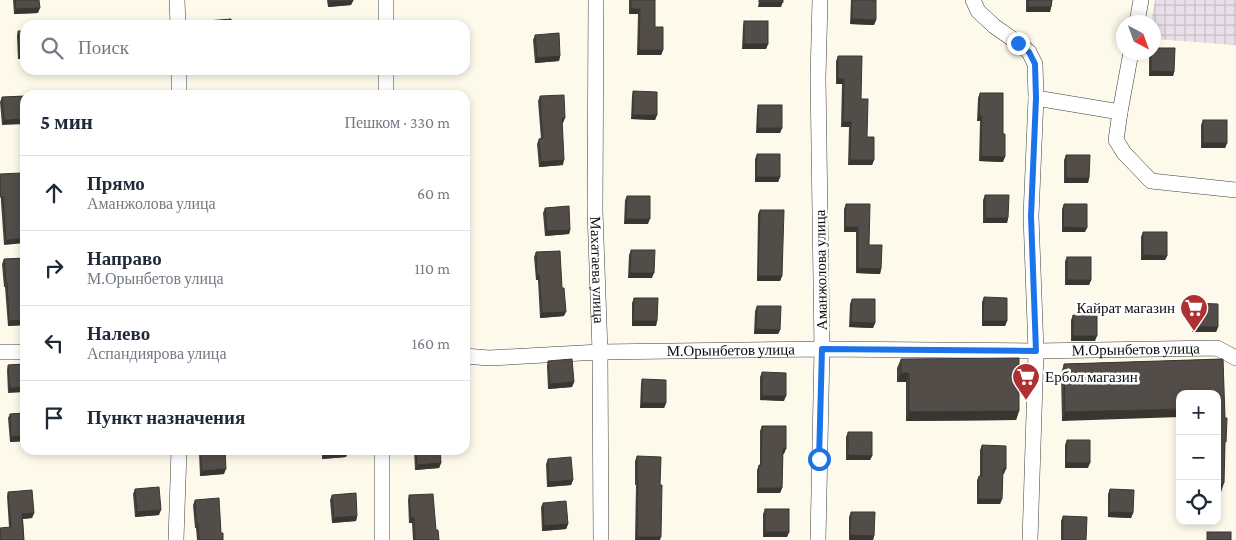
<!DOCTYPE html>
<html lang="ru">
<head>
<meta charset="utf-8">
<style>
	:root { --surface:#fff; --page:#f6f6f7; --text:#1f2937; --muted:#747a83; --line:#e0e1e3 }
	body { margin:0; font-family:"Crimson Pro",serif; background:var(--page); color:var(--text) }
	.controls { position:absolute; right:15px; bottom:15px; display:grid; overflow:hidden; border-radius:10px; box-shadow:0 2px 8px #0003 }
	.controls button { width:45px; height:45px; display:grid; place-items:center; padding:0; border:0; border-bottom:1px solid var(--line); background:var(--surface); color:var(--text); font:25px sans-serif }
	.compass { position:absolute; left:1116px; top:15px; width:45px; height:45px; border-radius:50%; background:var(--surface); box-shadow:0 2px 8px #0003; rotate:139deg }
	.stop { position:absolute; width:15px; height:15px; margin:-11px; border:4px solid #1a73e8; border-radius:50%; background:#fff }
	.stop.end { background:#1a73e8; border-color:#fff; box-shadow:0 1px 5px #0008 }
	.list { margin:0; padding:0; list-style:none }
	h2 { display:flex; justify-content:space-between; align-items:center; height:65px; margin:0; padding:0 20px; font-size:21px }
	h2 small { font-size:16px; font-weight:400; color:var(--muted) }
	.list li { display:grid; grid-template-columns:32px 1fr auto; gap:15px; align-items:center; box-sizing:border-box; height:75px; padding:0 20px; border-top:1px solid var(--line) }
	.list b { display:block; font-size:19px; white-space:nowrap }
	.list p { margin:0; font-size:16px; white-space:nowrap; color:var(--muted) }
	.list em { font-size:16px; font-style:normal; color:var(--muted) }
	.icon { flex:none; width:28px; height:28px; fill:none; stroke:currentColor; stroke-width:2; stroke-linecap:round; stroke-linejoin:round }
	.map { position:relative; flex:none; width:1236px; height:540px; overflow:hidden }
	.search { position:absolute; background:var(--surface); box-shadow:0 2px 8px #0003; left:20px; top:20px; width:450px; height:55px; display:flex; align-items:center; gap:12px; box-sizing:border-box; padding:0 18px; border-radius:15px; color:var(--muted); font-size:19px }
	.panel { position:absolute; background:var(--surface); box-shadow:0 2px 8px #0003; left:20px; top:90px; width:450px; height:365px; border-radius:15px }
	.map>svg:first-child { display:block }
	.industrial { fill:url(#industrial-grid) }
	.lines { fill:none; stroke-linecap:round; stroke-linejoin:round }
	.minor-casing { stroke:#3e3e3e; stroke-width:16 }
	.minor { stroke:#fff; stroke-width:15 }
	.wall { fill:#47423e }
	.shaded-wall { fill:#393632 }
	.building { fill:#524d48; stroke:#393632 }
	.route { stroke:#1a73e8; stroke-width:6 }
	.labels { text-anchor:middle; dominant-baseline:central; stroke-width:5; stroke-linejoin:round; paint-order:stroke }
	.street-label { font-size:15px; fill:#0b0b0b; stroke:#fff }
	.poi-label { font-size:15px; fill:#0b0b0b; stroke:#fff; text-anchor:end }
</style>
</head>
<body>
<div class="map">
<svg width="1236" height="540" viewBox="0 0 1236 540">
	<defs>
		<pattern id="industrial-grid" width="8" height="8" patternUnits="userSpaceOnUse" patternTransform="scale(1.25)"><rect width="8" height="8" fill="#e9dfe9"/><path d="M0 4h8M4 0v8" fill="none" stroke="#c6bec6"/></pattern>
	</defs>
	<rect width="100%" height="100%" fill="#fdfaeb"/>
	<path class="industrial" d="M 1155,0 L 1236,0 L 1236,45 L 1154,39 L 1154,22 L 1151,22 Z"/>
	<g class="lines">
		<defs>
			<g id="minor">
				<path d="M 177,0 L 178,25"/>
				<path id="s1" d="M 596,0 L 595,211 L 600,352 L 601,540"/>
				<path d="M 973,0 L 978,11 L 994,26 L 1018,43 L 1029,52 L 1035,64 L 1036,98 L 1031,216 L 1036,351 L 1030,540"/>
				<path d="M 1137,22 L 1141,0"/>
				<path d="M 386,25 L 386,0"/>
				<path d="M 1131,52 L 1120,112 L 1116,140 L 1124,153 L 1151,181 L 1236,190"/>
				<path d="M 179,70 L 179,95"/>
				<path d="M 386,70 L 386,95"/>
				<path d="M 1036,98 L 1120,112"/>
				<path d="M 0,352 L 25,352"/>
				<path id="s2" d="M 465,356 L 489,358 L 600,352 L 822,349 L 1036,351 L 1217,348 L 1236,358"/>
				<path d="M 382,450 L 382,540"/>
				<path d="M 176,540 L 179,450"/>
				<path d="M 818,540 L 822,349 L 818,78 L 820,0"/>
			</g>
		</defs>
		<use href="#minor" class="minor-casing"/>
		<use href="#minor" class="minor"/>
	</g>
	<g class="wall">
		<path d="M 13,0 L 39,0 L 38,13 L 14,14 Z"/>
		<path d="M 327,0 L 353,0 L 351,5 L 328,7 Z"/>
		<path d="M 629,0 L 655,0 L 655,27 L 663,50 L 661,55 L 637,55 L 638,14 L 629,14 Z"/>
		<path d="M 851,0 L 876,0 L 876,20 L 874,25 L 850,24 Z"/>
		<path d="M 1026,0 L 1052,0 L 1051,7 L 1050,12 L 1026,12 Z"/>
		<path d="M 744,21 L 768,44 L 766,49 L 742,49 L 743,26 Z"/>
		<path d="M 18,31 L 25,31 L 25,59 L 18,59 L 17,36 Z"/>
		<path d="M 535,35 L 560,56 L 559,61 L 535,63 L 533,40 Z"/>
		<path d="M 1149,52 L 1154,52 L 1174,72 L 1173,76 L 1149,76 Z"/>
		<path d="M 838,56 L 861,99 L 867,137 L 874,160 L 872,165 L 848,165 L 849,127 L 841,127 L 842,84 L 836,84 L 836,61 Z"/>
		<path d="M 633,91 L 657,115 L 655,120 L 631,119 L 632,96 Z"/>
		<path d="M 980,93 L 1003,162 L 979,161 L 980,121 L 977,121 L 978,98 Z"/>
		<path d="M 25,96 L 2,125 L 0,102 L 2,97 Z"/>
		<path d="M 540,96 L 563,123 L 562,123 L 563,165 L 539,167 L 537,144 L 539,139 L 541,139 L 538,101 Z"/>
		<path d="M 758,105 L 782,128 L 780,133 L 756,133 L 757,110 Z"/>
		<path d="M 1203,120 L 1227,143 L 1225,148 L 1201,148 L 1201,125 Z"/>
		<path d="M 757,154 L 780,177 L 778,182 L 755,182 L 755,159 Z"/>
		<path d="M 1066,155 L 1089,178 L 1088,183 L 1064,183 L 1064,160 Z"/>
		<path d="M 0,174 L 24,215 L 4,245 L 1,202 Z"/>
		<path d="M 985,195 L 1008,218 L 1007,223 L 983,223 L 983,200 Z"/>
		<path d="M 627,196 L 648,224 L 624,224 L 625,200 Z"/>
		<path d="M 846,204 L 881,269 L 880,274 L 856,273 L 856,232 L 844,232 L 844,209 Z"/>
		<path d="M 1064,204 L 1085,232 L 1062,232 L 1062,209 Z"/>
		<path d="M 545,208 L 570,230 L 569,234 L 545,236 L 543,213 Z"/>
		<path d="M 760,210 L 782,276 L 780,281 L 757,281 L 758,214 Z"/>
		<path d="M 1143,232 L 1167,256 L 1165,260 L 1141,260 L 1141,237 Z"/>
		<path d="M 631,250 L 652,278 L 628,278 L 629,255 Z"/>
		<path d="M 536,252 L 562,288 L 564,316 L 540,318 L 538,280 L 536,280 L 534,257 Z"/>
		<path d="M 1067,257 L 1091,280 L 1089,285 L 1065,285 L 1065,261 Z"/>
		<path d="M 25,258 L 25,325 L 8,326 L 5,287 L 4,287 L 2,264 L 4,259 Z"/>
		<path d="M 984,297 L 1007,321 L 1005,326 L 982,326 L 982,302 Z"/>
		<path d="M 634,298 L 657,321 L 656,326 L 632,326 L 632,303 Z"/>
		<path d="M 852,299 L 875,323 L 873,328 L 849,327 L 850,304 Z"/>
		<path d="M 1194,303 L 1218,327 L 1216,332 L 1192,332 L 1192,308 Z"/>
		<path d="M 757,306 L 780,330 L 778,334 L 754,334 L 755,311 Z"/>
		<path d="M 1073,315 L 1095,341 L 1071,341 L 1071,320 Z"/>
		<path d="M 901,359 L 1019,411 L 1016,420 L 906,421 L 906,382 L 897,382 L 897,368 Z"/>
		<path d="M 1223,359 L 1225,447 L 1221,492 L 1217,394 L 1062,421 L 1061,373 L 1064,364 Z"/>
		<path d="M 548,361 L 574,382 L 572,387 L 548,389 L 547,366 Z"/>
		<path d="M 25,364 L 8,393 L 7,370 L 8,365 Z"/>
		<path d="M 762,372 L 784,401 L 760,400 L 760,377 Z"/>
		<path d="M 642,379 L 666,403 L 664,408 L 640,408 L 641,384 Z"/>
		<path d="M 25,413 L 25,441 L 10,442 L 8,418 L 10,414 Z"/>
		<path d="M 762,426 L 784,454 L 783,454 L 782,488 L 780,493 L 757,493 L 757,470 L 759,465 L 760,465 L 760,431 Z"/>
		<path d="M 848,432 L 872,456 L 870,460 L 846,460 L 846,437 Z"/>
		<path d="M 1067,440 L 1088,468 L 1065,468 L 1065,445 Z"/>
		<path d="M 982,445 L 1006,469 L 1004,474 L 1003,474 L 1002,499 L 1000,504 L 977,504 L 977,480 L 979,476 L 980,476 L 980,450 Z"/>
		<path d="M 200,450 L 225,450 L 224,474 L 200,476 L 199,453 Z"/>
		<path d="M 322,450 L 348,450 L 348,452 L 346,457 L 322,459 Z"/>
		<path d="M 414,450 L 440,450 L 441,463 L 439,468 L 415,470 Z"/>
		<path d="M 637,456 L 660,540 L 635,540 L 636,485 L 635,485 L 635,461 Z"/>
		<path d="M 548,459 L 573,480 L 571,485 L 547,487 L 546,464 Z"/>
		<path d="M 135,489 L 159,515 L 135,517 L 133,494 Z"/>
		<path d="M 1110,489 L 1133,513 L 1131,518 L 1108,517 L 1108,494 Z"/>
		<path d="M 8,492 L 34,513 L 32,518 L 23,519 L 24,540 L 9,527 L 7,496 Z"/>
		<path d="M 332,495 L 357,516 L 356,521 L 332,523 L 330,500 Z"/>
		<path d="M 409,495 L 436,530 L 439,540 L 413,540 L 412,523 L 409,523 L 408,500 Z"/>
		<path d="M 195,500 L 221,533 L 223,540 L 197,540 L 196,528 L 195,528 L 193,505 Z"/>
		<path d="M 543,503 L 568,524 L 566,529 L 542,531 L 541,507 Z"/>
		<path d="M 765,509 L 789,532 L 787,537 L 763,537 L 763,514 Z"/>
		<path d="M 851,512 L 874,536 L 873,540 L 849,540 L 849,517 Z"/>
		<path d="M 1063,516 L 1086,540 L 1061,540 L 1061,521 Z"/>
	</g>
	<g class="shaded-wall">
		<path d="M 353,1 L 351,5 L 328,7 L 329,2 Z"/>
		<path d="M 759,2 L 783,2 L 781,7 L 758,7 Z"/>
		<path d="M 1028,7 L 1051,7 L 1050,12 L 1026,12 Z"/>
		<path d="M 40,8 L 38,13 L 14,14 L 16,9 Z"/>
		<path d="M 631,9 L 640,9 L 638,14 L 629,14 Z"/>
		<path d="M 852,19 L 876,20 L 874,25 L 850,24 Z"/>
		<path d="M 744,44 L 768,44 L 766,49 L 742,49 Z"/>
		<path d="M 639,50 L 663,50 L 661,55 L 637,55 Z"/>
		<path d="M 20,54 L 25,54 L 25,59 L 18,59 Z"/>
		<path d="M 560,56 L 559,61 L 535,63 L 537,58 Z"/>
		<path d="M 1151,71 L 1174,72 L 1173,76 L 1149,76 Z"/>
		<path d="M 838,79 L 844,79 L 842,84 L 836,84 Z"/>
		<path d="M 633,115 L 657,115 L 655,120 L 631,119 Z"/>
		<path d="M 979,116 L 982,116 L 980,121 L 977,121 Z"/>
		<path d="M 562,118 L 565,118 L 563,123 L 560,123 Z"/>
		<path d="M 25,119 L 25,124 L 2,125 L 4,120 Z"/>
		<path d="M 843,122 L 851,122 L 849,127 L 841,127 Z"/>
		<path d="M 758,128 L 782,128 L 780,133 L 756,133 Z"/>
		<path d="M 1203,143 L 1227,143 L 1225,148 L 1201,148 Z"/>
		<path d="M 981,156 L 1005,157 L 1003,162 L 979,161 Z"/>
		<path d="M 564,160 L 563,165 L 539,167 L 541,162 Z"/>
		<path d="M 850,160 L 874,160 L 872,165 L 848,165 Z"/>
		<path d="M 756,177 L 780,177 L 778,182 L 755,182 Z"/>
		<path d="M 1066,178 L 1089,178 L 1088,183 L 1064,183 Z"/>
		<path d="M 985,218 L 1008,218 L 1007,223 L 983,223 Z"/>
		<path d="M 626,219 L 650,219 L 648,224 L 624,224 Z"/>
		<path d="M 845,227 L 858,227 L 856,232 L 844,232 Z"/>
		<path d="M 1063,227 L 1087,228 L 1085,232 L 1062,232 Z"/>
		<path d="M 570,230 L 569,234 L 545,236 L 547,231 Z"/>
		<path d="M 25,238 L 25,243 L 4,245 L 6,240 Z"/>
		<path d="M 1143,255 L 1167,256 L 1165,260 L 1141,260 Z"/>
		<path d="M 858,268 L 881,269 L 880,274 L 856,273 Z"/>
		<path d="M 630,273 L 654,273 L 652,278 L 628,278 Z"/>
		<path d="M 537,275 L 539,275 L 538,280 L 536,280 Z"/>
		<path d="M 758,276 L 782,276 L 780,281 L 757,281 Z"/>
		<path d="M 1067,280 L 1091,280 L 1089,285 L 1065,285 Z"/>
		<path d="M 566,312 L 564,316 L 540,318 L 542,313 Z"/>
		<path d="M 25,320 L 25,325 L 8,326 L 9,321 Z"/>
		<path d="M 633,321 L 657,321 L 656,326 L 632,326 Z"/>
		<path d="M 983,321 L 1007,321 L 1005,326 L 982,326 Z"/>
		<path d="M 851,322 L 875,323 L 873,328 L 849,327 Z"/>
		<path d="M 1194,327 L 1218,327 L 1216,332 L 1192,332 Z"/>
		<path d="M 756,329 L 780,330 L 778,334 L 754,334 Z"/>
		<path d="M 1073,336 L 1097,336 L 1095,341 L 1071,341 Z"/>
		<path d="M 901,373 L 909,373 L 906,382 L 897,382 Z"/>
		<path d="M 574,382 L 572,387 L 548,389 L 550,384 Z"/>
		<path d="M 25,387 L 25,392 L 8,393 L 10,388 Z"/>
		<path d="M 762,396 L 786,396 L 784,401 L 760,400 Z"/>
		<path d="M 642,403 L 666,403 L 664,408 L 640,408 Z"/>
		<path d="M 1180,409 L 1180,417 L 1062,421 L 1065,412 Z"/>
		<path d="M 1019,411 L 1016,420 L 906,421 L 909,412 Z"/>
		<path d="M 25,436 L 25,441 L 10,442 L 11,437 Z"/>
		<path d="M 783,449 L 786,449 L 784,454 L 781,454 Z"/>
		<path d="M 348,452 L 346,457 L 322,459 L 324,454 Z"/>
		<path d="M 848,455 L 872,456 L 870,460 L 846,460 Z"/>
		<path d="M 441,463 L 439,468 L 415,470 L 417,465 Z"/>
		<path d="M 1066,463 L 1090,463 L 1088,468 L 1065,468 Z"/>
		<path d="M 226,469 L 224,474 L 200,476 L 202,471 Z"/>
		<path d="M 573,480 L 571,485 L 547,487 L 549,482 Z"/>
		<path d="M 1217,483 L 1224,483 L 1221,492 L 1217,492 Z"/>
		<path d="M 758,488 L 782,488 L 780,493 L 757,493 Z"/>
		<path d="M 978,499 L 1002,499 L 1000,504 L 977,504 Z"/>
		<path d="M 161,510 L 159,515 L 135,517 L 137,512 Z"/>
		<path d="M 1109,512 L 1133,513 L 1131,518 L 1108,517 Z"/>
		<path d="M 34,513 L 32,518 L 20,519 L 22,514 Z"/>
		<path d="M 357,516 L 356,521 L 332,523 L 334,518 Z"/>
		<path d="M 411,518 L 414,518 L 412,523 L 409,523 Z"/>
		<path d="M 568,524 L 566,529 L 542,531 L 544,526 Z"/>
		<path d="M 765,532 L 789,532 L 787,537 L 763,537 Z"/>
		<path d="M 850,535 L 874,536 L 873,540 L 849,540 Z"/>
		<path d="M 637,537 L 661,537 L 660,540 L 636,540 Z"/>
	</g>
	<g class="building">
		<path d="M 15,0 L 39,0 L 40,8 L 16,9 Z"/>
		<path d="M 329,0 L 353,0 L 353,1 L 329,2 Z"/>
		<path d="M 631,0 L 655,0 L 655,27 L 663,27 L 663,50 L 639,50 L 640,9 L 631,9 Z"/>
		<rect x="759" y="0" width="24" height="2"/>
		<path d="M 852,0 L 876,0 L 876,20 L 852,19 Z"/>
		<path d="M 1028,0 L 1052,0 L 1051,7 L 1028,7 Z"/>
		<path d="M 231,19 L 231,25 L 207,25 L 207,21 Z"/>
		<rect x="744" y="21" width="24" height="23"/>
		<path d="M 18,31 L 25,31 L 25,54 L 20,54 Z"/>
		<path d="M 559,33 L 560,56 L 537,58 L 535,35 Z"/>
		<path d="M 1154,48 L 1175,48 L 1174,72 L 1151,71 L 1151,52 L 1154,52 Z"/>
		<path d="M 838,56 L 862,56 L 861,99 L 868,99 L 867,137 L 874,137 L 874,160 L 850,160 L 851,122 L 843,122 L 844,79 L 838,79 Z"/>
		<path d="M 633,91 L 657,92 L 657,115 L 633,115 Z"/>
		<path d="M 980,93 L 1003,93 L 1003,134 L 1005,134 L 1005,157 L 981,156 L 982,116 L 979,116 Z"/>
		<path d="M 564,95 L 565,118 L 562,118 L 564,160 L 541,162 L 539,139 L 543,138 L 540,96 Z"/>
		<path d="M 25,96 L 25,119 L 4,120 L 2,97 Z"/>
		<rect x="758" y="105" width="24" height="23"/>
		<rect x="1203" y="120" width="24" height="23"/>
		<path d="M 757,154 L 780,154 L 780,177 L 756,177 Z"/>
		<path d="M 1066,155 L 1090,155 L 1089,178 L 1066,178 Z"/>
		<path d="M 21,173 L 24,215 L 25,215 L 25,238 L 6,240 L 3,197 L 0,197 L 0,174 Z"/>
		<path d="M 985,195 L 1009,195 L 1008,218 L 985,218 Z"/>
		<path d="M 627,196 L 650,196 L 650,219 L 626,219 Z"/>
		<path d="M 846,204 L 870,204 L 869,245 L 882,245 L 881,269 L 858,268 L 858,227 L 845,227 Z"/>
		<path d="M 1064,204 L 1087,204 L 1087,228 L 1063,227 Z"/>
		<path d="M 569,206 L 570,230 L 547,231 L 545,208 Z"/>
		<path d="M 760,210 L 784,210 L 782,276 L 758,276 Z"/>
		<path d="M 1143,232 L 1167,232 L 1167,256 L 1143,255 Z"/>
		<path d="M 631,250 L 655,250 L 654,273 L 630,273 Z"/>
		<path d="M 560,251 L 562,288 L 564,288 L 566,312 L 542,313 L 539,275 L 537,275 L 536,252 Z"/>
		<rect x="1067" y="257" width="24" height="23"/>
		<path d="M 25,258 L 25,320 L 9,321 L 7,283 L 6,283 L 4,259 Z"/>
		<path d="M 984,297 L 1007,298 L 1007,321 L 983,321 Z"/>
		<path d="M 634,298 L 658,298 L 657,321 L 633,321 Z"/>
		<path d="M 852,299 L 875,299 L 875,323 L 851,322 Z"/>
		<path d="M 1194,303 L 1218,304 L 1218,327 L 1194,327 Z"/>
		<path d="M 757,306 L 781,306 L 780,330 L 756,329 Z"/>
		<path d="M 1073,315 L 1097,316 L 1097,336 L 1073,336 Z"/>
		<path d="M 1019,358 L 1019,411 L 909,412 L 909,373 L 901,373 L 901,359 Z"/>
		<path d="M 572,359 L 574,382 L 550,384 L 548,361 Z"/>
		<path d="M 1223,359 L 1225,418 L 1227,418 L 1226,442 L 1225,442 L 1224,483 L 1217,483 L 1217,394 L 1180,394 L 1180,409 L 1065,412 L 1064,364 Z"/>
		<path d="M 25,364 L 25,387 L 10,388 L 8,365 Z"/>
		<path d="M 762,372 L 786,373 L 786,396 L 762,396 Z"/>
		<path d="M 642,379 L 666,380 L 666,403 L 642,403 Z"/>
		<path d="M 25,413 L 25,436 L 11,437 L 10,414 Z"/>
		<path d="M 762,426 L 786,426 L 786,449 L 783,449 L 782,488 L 758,488 L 759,465 L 761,465 Z"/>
		<path d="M 848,432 L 872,432 L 872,456 L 848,455 Z"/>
		<path d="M 1067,440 L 1090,440 L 1090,463 L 1066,463 Z"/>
		<path d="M 982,445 L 1006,446 L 1006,469 L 1003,469 L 1002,499 L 978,499 L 979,476 L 982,476 Z"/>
		<path d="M 200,450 L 225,450 L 226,469 L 202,471 Z"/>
		<path d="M 324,450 L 348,450 L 348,452 L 324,454 Z"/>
		<path d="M 416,450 L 440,450 L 441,463 L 417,465 Z"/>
		<path d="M 637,456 L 661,457 L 660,485 L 662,485 L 661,537 L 637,537 L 638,480 L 637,480 Z"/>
		<path d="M 571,457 L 573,480 L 549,482 L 548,459 Z"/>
		<path d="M 159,487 L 161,510 L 137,512 L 135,489 Z"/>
		<path d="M 1110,489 L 1134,490 L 1133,513 L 1109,512 Z"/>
		<path d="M 32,490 L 34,513 L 22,514 L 24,540 L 0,540 L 0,528 L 11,527 L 8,492 Z"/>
		<path d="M 356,493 L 357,516 L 334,518 L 332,495 Z"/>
		<path d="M 433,494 L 436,530 L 438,530 L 439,540 L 415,540 L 414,518 L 411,518 L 409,495 Z"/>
		<path d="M 219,498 L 221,533 L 223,533 L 223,540 L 199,540 L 198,523 L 196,523 L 195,500 Z"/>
		<path d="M 566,501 L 568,524 L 544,526 L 543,503 Z"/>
		<rect x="765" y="509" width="24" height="23"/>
		<path d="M 851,512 L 875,512 L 874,536 L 850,535 Z"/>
		<path d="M 1063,516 L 1087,517 L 1086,540 L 1063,540 Z"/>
		<rect x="1207" y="532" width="24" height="8"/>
	</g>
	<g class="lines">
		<path class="route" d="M 819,459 L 822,349 L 1036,351 L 1031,216 L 1036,98 L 1035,64 L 1029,52 L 1018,43"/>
	</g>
	<defs>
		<symbol id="supermarket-pin" viewBox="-11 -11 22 30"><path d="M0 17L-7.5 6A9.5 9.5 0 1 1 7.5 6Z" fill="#ae3031" stroke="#fff"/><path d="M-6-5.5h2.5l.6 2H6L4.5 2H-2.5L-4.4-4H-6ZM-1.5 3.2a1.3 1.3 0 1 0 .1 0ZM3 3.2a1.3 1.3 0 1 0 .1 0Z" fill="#fff"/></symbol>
	</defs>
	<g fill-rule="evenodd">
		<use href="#supermarket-pin" x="1178" y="292" width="32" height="43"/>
		<use href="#supermarket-pin" x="1010" y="361" width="32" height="43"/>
	</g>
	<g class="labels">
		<g class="street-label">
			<text stroke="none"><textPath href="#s1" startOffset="270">Махатаева улица</textPath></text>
			<text transform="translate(821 270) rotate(-91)">Аманжолова улица</text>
			<text stroke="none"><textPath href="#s2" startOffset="671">М.Орынбетов улица</textPath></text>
			<text stroke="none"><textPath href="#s2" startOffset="266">М.Орынбетов улица</textPath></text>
		</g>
		<g class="poi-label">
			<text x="1175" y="308">Кайрат магазин</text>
			<text x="1045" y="377" text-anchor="start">Ербол магазин</text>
		</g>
	</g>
</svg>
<div class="controls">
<button>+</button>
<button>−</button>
<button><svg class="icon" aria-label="locate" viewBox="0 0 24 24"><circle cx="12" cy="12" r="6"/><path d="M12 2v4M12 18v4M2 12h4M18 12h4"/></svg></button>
</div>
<svg class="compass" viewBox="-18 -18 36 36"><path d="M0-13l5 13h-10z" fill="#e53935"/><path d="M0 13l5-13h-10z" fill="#747a83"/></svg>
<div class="stop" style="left:819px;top:459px"></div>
<div class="stop end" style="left:1018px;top:43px"></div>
<div class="search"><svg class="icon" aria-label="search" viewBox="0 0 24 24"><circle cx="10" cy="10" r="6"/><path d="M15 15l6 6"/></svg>Поиск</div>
<section class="panel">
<h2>5 мин<small>Пешком · 330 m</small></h2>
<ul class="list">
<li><svg class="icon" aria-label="ahead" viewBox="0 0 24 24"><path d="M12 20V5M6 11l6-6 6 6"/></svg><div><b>Прямо</b><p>Аманжолова улица</p></div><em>60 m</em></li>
<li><svg class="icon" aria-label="right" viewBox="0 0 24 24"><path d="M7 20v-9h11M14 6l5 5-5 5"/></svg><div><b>Направо</b><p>М.Орынбетов улица</p></div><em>110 m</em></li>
<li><svg class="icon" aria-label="left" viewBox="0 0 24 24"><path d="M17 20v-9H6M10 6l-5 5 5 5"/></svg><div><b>Налево</b><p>Аспандиярова улица</p></div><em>160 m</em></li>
<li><svg class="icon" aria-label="arrive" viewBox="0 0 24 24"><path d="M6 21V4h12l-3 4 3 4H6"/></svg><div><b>Пункт назначения</b></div></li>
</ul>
</section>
</div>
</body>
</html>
